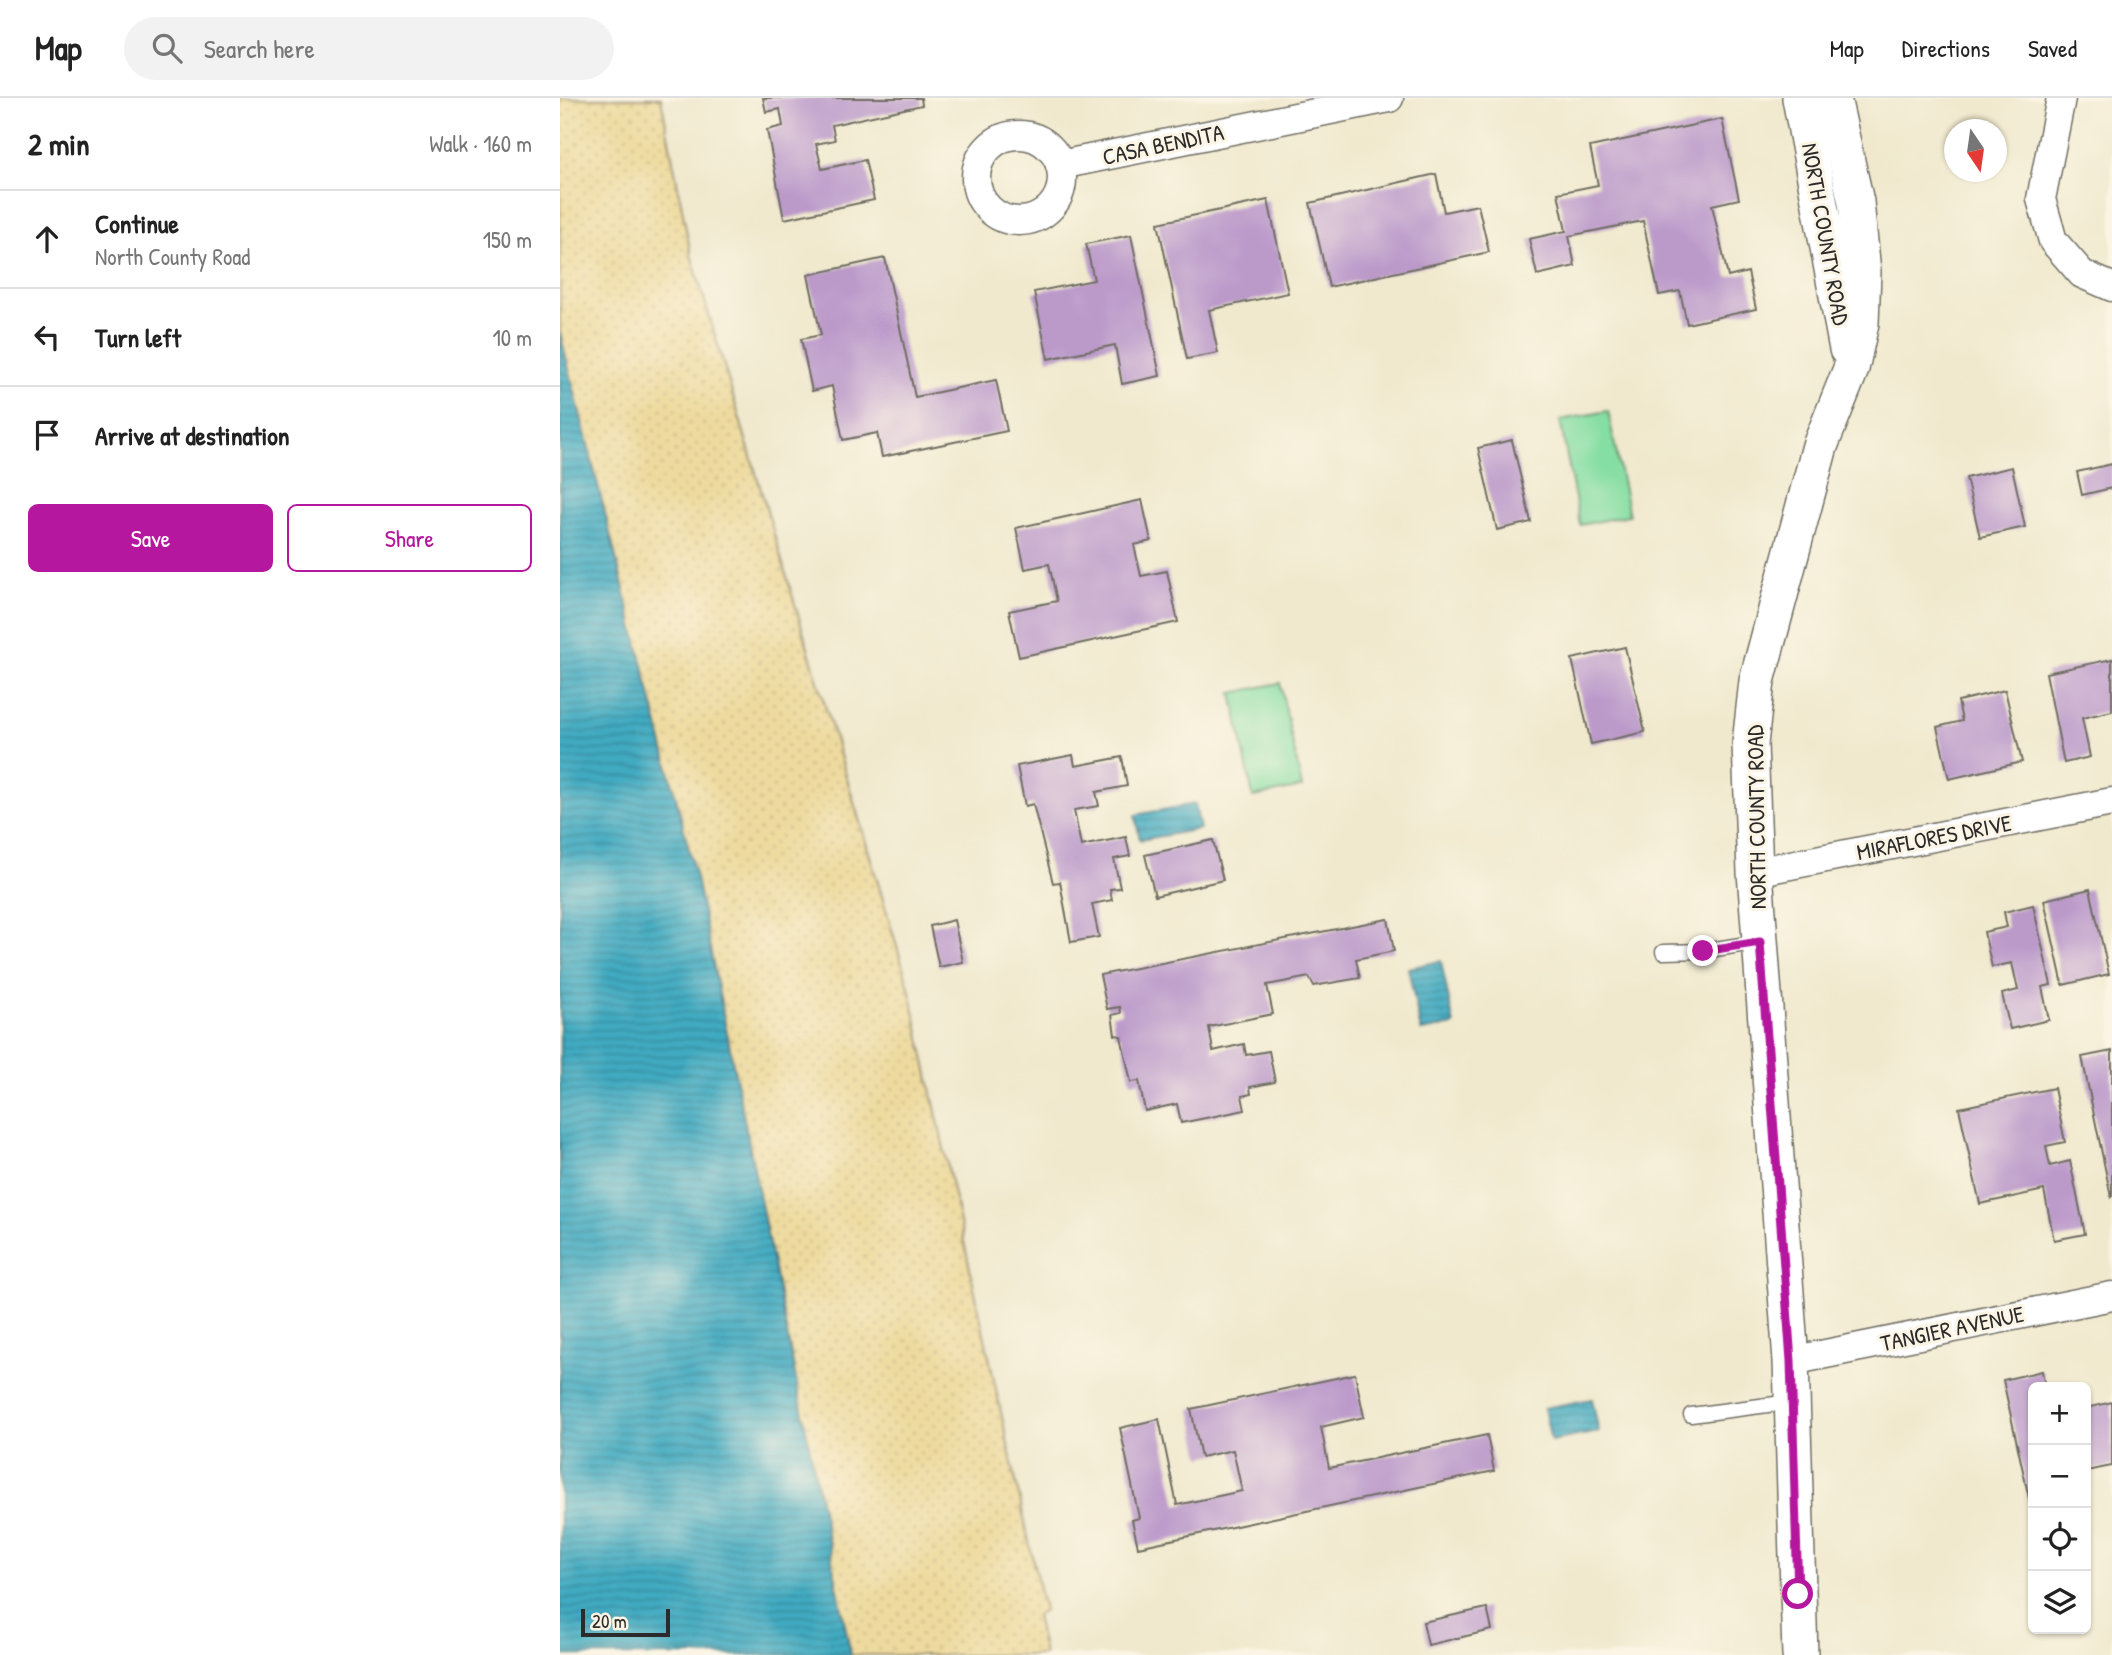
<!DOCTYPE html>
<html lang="en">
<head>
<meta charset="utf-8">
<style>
	:root { --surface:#fff; --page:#f2f2f2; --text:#222; --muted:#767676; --line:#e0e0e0; --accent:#b5179e }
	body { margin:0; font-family:"Patrick Hand",sans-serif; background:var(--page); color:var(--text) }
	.controls { position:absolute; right:21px; bottom:21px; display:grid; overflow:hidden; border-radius:10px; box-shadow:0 2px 5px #0004 }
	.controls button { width:63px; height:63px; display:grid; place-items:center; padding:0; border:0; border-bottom:2px solid var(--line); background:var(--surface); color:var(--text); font:35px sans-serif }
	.compass { position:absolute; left:1384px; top:21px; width:63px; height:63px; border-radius:50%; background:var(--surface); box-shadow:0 2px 5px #0004; rotate:167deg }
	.scale { position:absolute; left:21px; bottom:18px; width:89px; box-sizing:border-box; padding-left:7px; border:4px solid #2b2b2b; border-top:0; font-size:19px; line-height:24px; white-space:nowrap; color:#2b2b2b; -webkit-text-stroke:5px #fcf5e5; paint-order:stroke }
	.stop { position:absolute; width:21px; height:21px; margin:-16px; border:5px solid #b5179e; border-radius:50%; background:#fff }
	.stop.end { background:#b5179e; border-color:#fff; box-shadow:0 2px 7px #0008 }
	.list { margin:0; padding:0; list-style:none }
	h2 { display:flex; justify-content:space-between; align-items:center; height:91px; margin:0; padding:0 28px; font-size:30px }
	h2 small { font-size:23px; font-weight:400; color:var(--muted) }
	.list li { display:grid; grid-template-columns:46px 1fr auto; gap:21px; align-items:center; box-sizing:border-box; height:98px; padding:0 28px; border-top:2px solid var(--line) }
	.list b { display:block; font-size:26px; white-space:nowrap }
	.list p { margin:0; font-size:23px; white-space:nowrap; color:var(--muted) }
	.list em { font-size:23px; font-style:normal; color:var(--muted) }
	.actions { display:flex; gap:14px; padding:21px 28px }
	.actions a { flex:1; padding:16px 0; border:2px solid var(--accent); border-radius:10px; text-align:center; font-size:24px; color:var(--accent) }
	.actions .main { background:var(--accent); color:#fff }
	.icon { flex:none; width:38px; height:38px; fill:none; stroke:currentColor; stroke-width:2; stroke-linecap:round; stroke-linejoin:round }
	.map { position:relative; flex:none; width:1552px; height:1557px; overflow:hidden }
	header { display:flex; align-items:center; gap:42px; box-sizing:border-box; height:98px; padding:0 35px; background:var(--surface); border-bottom:2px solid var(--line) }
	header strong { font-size:33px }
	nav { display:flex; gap:38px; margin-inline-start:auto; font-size:24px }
	.search { width:490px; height:63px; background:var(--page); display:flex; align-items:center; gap:18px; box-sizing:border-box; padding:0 24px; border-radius:38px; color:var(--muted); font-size:26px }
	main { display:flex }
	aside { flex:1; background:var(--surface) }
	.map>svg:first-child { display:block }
	.sand { fill:url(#sand-dots); stroke:#8c8264; stroke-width:2 }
	.park { fill:#85dea3; stroke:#588467; stroke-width:2 }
	.water { fill:url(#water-rules); stroke:#366a76; stroke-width:2 }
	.building { fill:#bb9aca }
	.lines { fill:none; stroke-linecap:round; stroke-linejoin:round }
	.service-casing { stroke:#706e64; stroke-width:17 }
	.minor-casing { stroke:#706e64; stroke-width:31 }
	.tertiary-casing { stroke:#706e64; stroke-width:38 }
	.service { stroke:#fff; stroke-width:14 }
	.minor { stroke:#fff; stroke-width:28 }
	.tertiary { stroke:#fff; stroke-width:35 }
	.route { stroke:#b5179e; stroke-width:9 }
	.labels { text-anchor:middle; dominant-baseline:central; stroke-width:6; stroke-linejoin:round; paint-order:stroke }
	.street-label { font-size:23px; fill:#2b2b2b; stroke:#fcf5e5 }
</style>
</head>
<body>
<header>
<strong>Map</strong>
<div class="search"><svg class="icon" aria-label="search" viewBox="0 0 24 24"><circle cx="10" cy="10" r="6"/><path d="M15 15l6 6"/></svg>Search here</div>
<nav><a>Map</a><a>Directions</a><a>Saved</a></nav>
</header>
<main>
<aside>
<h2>2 min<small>Walk · 160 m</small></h2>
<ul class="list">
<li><svg class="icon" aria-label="ahead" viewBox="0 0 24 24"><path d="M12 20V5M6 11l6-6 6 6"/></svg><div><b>Continue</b><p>North County Road</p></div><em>150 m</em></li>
<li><svg class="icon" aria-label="left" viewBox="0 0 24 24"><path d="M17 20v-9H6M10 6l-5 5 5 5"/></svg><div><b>Turn left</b></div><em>10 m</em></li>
<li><svg class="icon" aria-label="arrive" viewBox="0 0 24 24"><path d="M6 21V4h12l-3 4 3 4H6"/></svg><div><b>Arrive at destination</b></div></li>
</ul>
<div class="actions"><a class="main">Save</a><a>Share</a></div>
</aside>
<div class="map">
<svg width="1552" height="1557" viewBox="0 0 1552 1557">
	<defs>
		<pattern id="sand-dots" width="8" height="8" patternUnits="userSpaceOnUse" patternTransform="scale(1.75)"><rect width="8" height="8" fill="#eeda9e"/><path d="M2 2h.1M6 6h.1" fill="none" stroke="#cb8" stroke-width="1.8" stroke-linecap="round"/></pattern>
		<pattern id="water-rules" width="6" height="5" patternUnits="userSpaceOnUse" patternTransform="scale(1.75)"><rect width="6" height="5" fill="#41aac1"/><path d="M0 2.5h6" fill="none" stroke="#378b9d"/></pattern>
	</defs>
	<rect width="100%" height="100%" fill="#fcf5e5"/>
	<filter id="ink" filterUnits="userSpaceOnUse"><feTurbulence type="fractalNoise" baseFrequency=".0143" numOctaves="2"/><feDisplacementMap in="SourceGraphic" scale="14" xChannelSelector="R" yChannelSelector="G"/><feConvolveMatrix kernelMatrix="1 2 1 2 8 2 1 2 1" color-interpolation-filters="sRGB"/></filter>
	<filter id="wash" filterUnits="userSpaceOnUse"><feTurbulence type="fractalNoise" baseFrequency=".00686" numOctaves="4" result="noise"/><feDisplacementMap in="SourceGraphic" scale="28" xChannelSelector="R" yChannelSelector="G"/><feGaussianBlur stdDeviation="1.57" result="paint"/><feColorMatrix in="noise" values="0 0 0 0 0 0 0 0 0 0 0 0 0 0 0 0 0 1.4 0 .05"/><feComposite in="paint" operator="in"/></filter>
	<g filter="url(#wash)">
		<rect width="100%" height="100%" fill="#f0e9ce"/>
		<path class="sand" d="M 0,0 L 101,0 L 131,157 L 349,889 L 484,1513 L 476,1517 L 484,1557 L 291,1557 L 136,780 L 0,235 Z"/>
		<g class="park">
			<path d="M 1048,313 L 1069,417 L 1020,427 L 1000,322 Z"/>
			<path d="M 720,585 L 742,689 L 693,699 L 672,595 Z"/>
		</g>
		<g class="water">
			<path d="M 0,235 L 136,780 L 291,1557 L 0,1557 Z"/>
			<path d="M 635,706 L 640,731 L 580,742 L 575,717 Z"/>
			<path d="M 881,863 L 894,927 L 861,933 L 848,870 Z"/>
			<path d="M 1032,1301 L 1039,1334 L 991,1343 L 984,1310 Z"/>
		</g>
		<g id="blocks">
			<g class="building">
				<path d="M 203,0 L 361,0 L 362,7 L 272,27 L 275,42 L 256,46 L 262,71 L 305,62 L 314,102 L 224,121 L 207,32 L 223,28 L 220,11 L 206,14 Z"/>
				<path d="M 1162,21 L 1179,101 L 1152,107 L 1168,179 L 1188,174 L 1196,211 L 1127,226 L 1120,193 L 1099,197 L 1083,123 L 1009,138 L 1015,168 L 977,177 L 969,141 L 1006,133 L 998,95 L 1038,87 L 1030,49 Z"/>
				<path d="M 876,76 L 884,114 L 918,107 L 929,154 L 769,189 L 750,105 Z"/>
				<path d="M 708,102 L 728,195 L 649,212 L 658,255 L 627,261 L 598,125 Z"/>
				<path d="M 571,137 L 600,278 L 562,286 L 555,247 L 488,261 L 474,194 L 534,182 L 526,146 Z"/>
				<path d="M 325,160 L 355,299 L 436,282 L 447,333 L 322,359 L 317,335 L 283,342 L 272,288 L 252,293 L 241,241 L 261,237 L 248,177 Z"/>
				<path d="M 952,342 L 971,424 L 937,432 L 918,350 Z"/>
				<path d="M 1552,366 L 1552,390 L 1522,397 L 1517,374 Z"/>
				<path d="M 1452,369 L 1465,429 L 1420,439 L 1406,380 Z"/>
				<path d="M 582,402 L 591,443 L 574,447 L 581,478 L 607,473 L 618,524 L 459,559 L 449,513 L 497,503 L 489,466 L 465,471 L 456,430 Z"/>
				<path d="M 1065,549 L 1085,634 L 1031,646 L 1012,561 Z"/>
				<path d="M 1552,561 L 1552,613 L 1522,620 L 1530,659 L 1504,665 L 1486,575 Z"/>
				<path d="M 1445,592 L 1462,664 L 1389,681 L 1377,629 L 1402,623 L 1398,603 Z"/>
				<path d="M 513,657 L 515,668 L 562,659 L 567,688 L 536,694 L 539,708 L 514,712 L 521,748 L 566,739 L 570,758 L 554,761 L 560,790 L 550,791 L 552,802 L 532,806 L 539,839 L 511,844 L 500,784 L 493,785 L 473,706 L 465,708 L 457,668 Z"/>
				<path d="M 653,742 L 663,782 L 595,798 L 585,757 Z"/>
				<path d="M 1530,791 L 1549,876 L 1503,887 L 1484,802 Z"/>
				<path d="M 1473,807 L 1491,887 L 1482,889 L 1489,922 L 1450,931 L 1442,896 L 1458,892 L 1452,865 L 1432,869 L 1424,834 L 1447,829 L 1444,814 Z"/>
				<path d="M 828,821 L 834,853 L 796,861 L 800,880 L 754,888 L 749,879 L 707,887 L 713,916 L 649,929 L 653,953 L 684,946 L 686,957 L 709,953 L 715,984 L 690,989 L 691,996 L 682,998 L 685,1012 L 621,1025 L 617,1006 L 585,1013 L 579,983 L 571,984 L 561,938 L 555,937 L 552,917 L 561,915 L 560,909 L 547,911 L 540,877 Z"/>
				<path d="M 394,822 L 403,864 L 379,869 L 370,828 Z"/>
				<path d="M 1552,953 L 1552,1098 L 1551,1099 L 1522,959 Z"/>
				<path d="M 1494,990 L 1505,1044 L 1486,1048 L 1490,1068 L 1510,1063 L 1525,1136 L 1494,1142 L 1484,1092 L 1420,1106 L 1399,1010 Z"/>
				<path d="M 1482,1273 L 1485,1289 L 1473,1289 L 1472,1414 L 1443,1282 Z"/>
				<path d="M 795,1276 L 804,1319 L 761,1329 L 769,1370 L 927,1337 L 934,1373 L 578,1449 L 572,1422 L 579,1420 L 560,1330 L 599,1321 L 617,1407 L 682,1393 L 673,1352 L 641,1359 L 631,1311 Z"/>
				<path d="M 1552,1304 L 1552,1368 L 1526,1373 L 1526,1310 Z"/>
				<path d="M 927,1510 L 932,1532 L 868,1547 L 863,1524 Z"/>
			</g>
		</g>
	</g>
	<g filter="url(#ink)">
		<use href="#blocks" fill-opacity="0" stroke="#706e64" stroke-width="2"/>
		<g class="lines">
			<defs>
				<g id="service">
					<path d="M 1103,854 L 1143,853 L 1199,844"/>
					<path d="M 1131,1317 L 1231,1304"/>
				</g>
				<g id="minor">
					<path d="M 1501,0 L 1481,101 L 1493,143 L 1522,176 L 1552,189"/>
					<circle cx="459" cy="80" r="43"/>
					<path d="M 500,67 L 829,0"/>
					<path d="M 1195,774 L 1552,704"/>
					<path d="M 1231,1263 L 1552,1198"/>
				</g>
				<g id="tertiary">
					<path d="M 1240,0 L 1287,251"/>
					<path d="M 1240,1557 L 1231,1263 L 1195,774 L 1190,646 L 1197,583 L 1260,348 L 1291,271 L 1301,225 L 1303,174 L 1296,104 L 1273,0"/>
				</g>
			</defs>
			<use href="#service" class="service-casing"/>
			<use href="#minor" class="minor-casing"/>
			<use href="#tertiary" class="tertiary-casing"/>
			<use href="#service" class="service"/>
			<use href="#minor" class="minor"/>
			<use href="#tertiary" class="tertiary"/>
		</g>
	</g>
	<g class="lines" filter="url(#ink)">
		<path class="route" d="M 1143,853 L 1200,844 L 1231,1263 L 1238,1496"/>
	</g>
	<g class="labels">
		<g class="street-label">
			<text transform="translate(603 46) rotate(-12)">CASA BENDITA</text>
			<text transform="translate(1266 136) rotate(80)">NORTH COUNTY ROAD</text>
			<text transform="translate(1196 719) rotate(-91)">NORTH COUNTY ROAD</text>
			<text transform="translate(1374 739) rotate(-11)">MIRAFLORES DRIVE</text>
			<text transform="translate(1392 1230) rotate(-12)">TANGIER AVENUE</text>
		</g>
	</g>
</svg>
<div class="controls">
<button>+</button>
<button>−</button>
<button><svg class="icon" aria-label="locate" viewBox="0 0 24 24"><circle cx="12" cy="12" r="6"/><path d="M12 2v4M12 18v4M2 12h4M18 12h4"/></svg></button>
<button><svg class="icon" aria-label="layers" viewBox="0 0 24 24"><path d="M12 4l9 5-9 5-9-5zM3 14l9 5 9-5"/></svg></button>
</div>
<svg class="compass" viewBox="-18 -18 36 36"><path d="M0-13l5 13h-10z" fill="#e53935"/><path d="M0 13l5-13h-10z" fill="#767676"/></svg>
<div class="scale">20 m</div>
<div class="stop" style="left:1238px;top:1496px"></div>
<div class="stop end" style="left:1143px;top:853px"></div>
</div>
</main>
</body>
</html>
